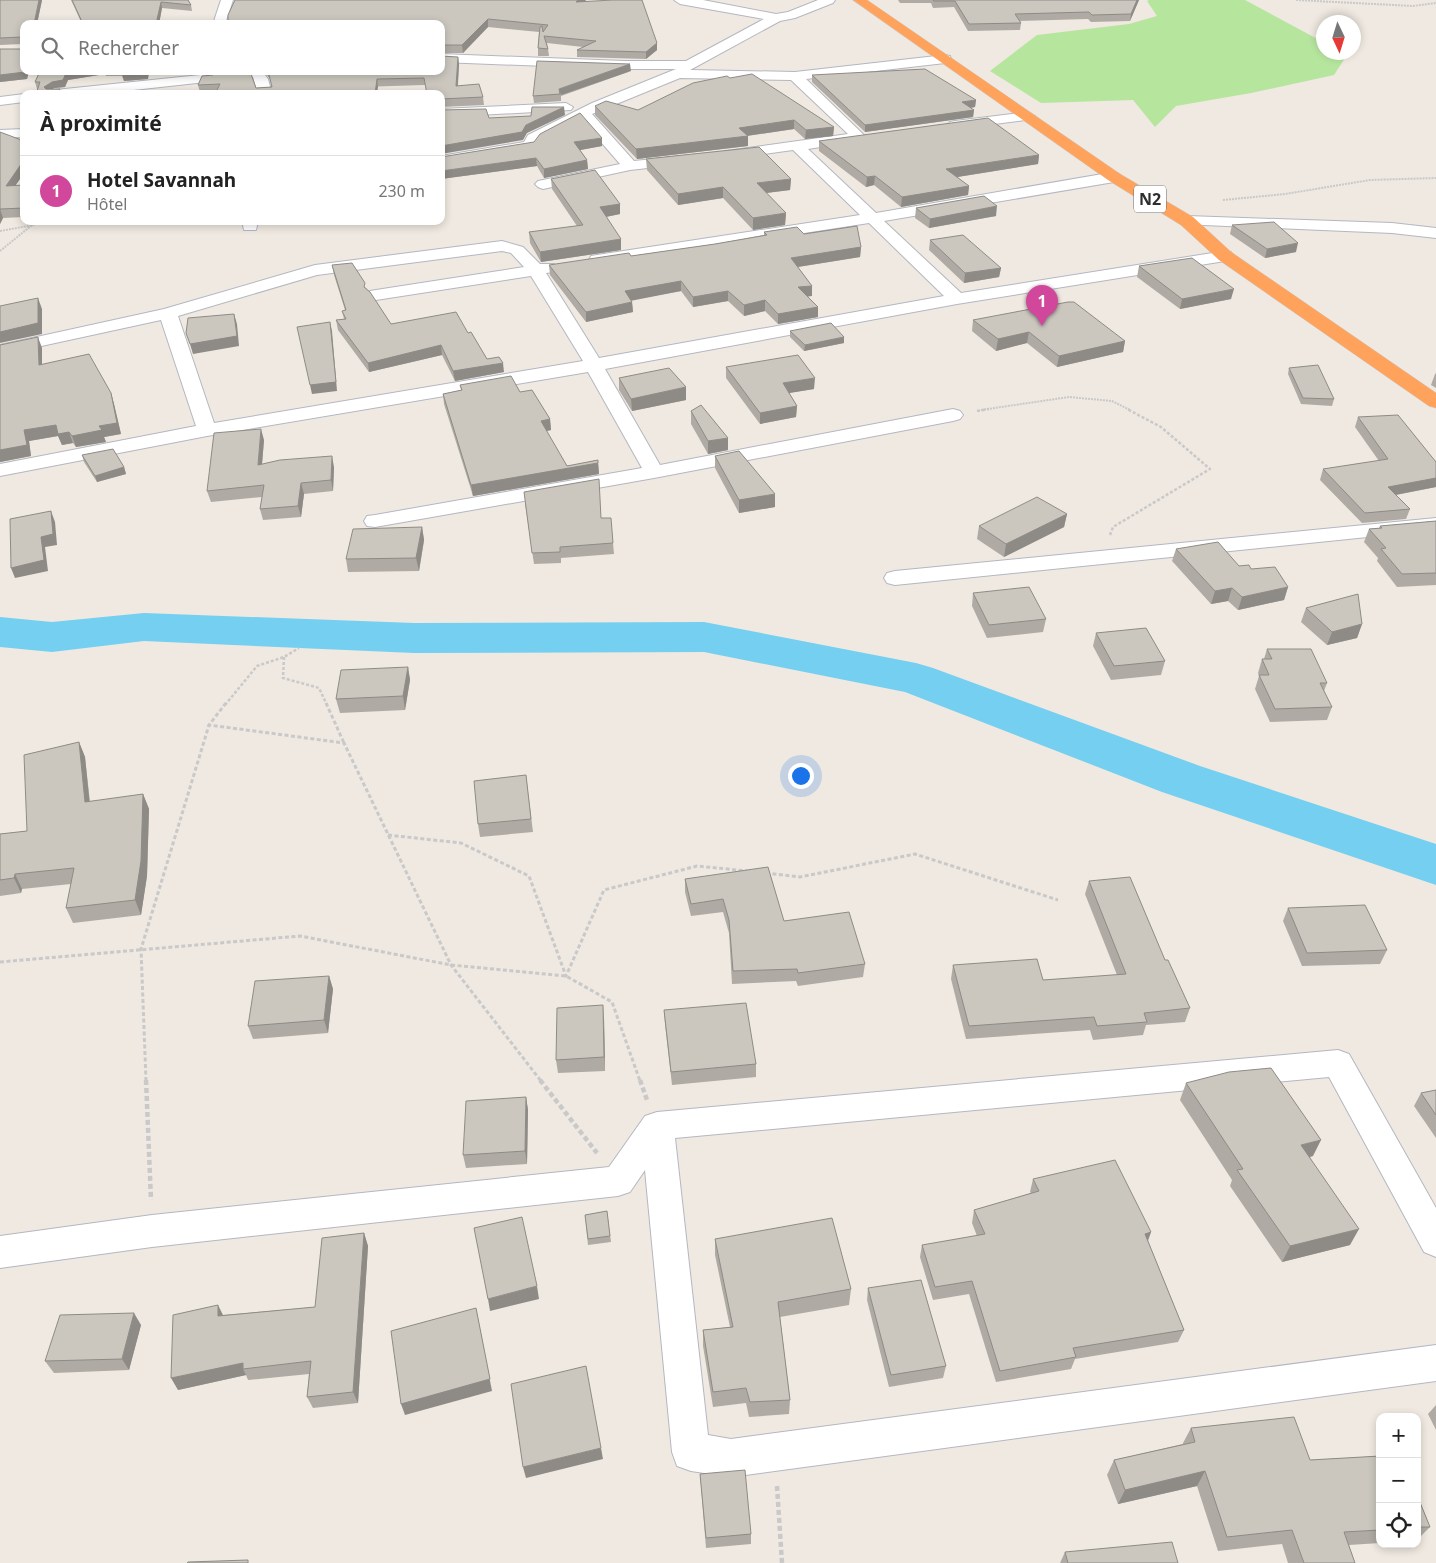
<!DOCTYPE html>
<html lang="fr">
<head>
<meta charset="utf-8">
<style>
	:root { --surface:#fff; --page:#f6f6f6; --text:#222; --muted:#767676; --line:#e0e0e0; --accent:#4264fb }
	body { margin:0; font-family:"Noto Sans",sans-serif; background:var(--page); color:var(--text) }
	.controls { position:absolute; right:15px; bottom:15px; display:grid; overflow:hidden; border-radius:10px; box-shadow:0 2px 8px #0003 }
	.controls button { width:45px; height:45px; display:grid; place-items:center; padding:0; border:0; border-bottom:1px solid var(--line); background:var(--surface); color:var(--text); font:25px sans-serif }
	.compass { position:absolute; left:1316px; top:15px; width:45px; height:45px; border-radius:50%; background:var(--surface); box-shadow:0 2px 8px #0003; rotate:176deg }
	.you { position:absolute; left:800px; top:775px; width:18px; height:18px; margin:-12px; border:4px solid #fff; border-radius:50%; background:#1a73e8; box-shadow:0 0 0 8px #1a73e833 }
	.badge { display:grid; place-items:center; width:32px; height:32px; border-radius:50%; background:var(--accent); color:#fff; font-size:16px; font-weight:700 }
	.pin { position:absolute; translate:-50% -41px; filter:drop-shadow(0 1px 2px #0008) }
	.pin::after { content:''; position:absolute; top:26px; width:18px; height:15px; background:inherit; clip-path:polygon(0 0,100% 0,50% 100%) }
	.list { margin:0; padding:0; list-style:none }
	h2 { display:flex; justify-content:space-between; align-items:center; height:65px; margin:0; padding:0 20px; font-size:21px }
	h2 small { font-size:16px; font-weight:400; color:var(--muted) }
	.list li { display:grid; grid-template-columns:32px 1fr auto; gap:15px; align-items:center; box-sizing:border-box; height:70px; padding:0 20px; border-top:1px solid var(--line) }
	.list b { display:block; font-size:19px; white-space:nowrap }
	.list p { margin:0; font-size:16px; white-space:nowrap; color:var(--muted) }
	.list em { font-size:16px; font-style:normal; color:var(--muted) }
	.icon { flex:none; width:28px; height:28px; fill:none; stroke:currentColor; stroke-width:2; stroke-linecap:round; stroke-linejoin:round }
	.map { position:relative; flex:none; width:1436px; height:1563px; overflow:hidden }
	.search { position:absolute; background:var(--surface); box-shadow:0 2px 8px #0003; left:20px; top:20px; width:425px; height:55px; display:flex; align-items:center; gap:12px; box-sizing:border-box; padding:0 18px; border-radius:10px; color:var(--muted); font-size:19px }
	.panel { position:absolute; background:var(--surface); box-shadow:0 2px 8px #0003; left:20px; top:90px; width:425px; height:135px; border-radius:10px }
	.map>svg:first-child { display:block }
	.green { fill:#b6e59e }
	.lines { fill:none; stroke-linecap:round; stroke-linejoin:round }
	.river { fill:#75cff0; fill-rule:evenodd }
	.street-casing { stroke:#b4b7c1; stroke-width:2 }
	.highway-casing { stroke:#c9c9c9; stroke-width:1 }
	.path-far3 { stroke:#c9c9c9; stroke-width:2; stroke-dasharray:2 1; stroke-linecap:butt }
	.path-far2 { stroke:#c9c9c9; stroke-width:2.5; stroke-dasharray:3 2; stroke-linecap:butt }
	.path-far1 { stroke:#c9c9c9; stroke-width:3; stroke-dasharray:4 2.5; stroke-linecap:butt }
	.path { stroke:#c9c9c9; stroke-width:4.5; stroke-dasharray:5 3; stroke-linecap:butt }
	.street { fill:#fff; fill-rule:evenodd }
	.highway { fill:#ffa35c; fill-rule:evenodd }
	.wall { fill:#afaba4 }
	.shaded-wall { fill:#8e8b86 }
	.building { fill:#cbc7bf; stroke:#8e8b86 }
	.labels { text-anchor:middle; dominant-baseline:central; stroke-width:4; stroke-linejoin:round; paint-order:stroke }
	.shield { fill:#fff; stroke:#6d6d6d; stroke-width:1 }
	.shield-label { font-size:16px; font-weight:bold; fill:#2e2e2e }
</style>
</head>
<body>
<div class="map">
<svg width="1436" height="1563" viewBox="0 0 1436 1563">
	<rect width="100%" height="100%" fill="#efe9e1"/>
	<path class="green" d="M 1149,0 L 1245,0 L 1323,42 L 1324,52 L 1343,53 L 1347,55 L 1334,75 L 1251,93 L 1176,106 L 1155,127 L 1133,100 L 1041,103 L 990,71 L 1037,35 L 1129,24 L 1157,16 L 1147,1 Z"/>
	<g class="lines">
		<path class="river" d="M 144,613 L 414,623 L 704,622 L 916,663 L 933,668 L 1200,766 L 1436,844 L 1436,885 L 1162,792 L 905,692 L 704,652 L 414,653 L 144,641 L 52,652 L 0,647 L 0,617 L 52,622 Z"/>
		<defs>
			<g id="street">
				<path d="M 221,0 L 233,0 L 225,24 L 213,24 Z"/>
				<path d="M 674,0 L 703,0 L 776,14 L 788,12 L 818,0 L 835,0 L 833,3 L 795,18 L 780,21 L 690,70 L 795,72 L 945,55 L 950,56 L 951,59 L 945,63 L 806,79 L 866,137 L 864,140 L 808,149 L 876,213 L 1114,172 L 1119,174 L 1122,177 L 1119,180 L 1114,182 L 884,221 L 961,293 L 1225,251 L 1231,252 L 1233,256 L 1231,260 L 1225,261 L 957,304 L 605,369 L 660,465 L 953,409 L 960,411 L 963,415 L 960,419 L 953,421 L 654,478 L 375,527 L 367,526 L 364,521 L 367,516 L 375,515 L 642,468 L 588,372 L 207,436 L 0,476 L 0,464 L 196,426 L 161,320 L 0,355 L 0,345 L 164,309 L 315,265 L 502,241 L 523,247 L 540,264 L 554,264 L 556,268 L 554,272 L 546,273 L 599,358 L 944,296 L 869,223 L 597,265 L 591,264 L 589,260 L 591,256 L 597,255 L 860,215 L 793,150 L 727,159 L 722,158 L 720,155 L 722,152 L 727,151 L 848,134 L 791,80 L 680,78 L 592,114 L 634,161 L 683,156 L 688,157 L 690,160 L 688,163 L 683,164 L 630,170 L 543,189 L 538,187 L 535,184 L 538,181 L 620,164 L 581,119 L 539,141 L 534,148 L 441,164 L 441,156 L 524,142 L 528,135 L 592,103 L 676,69 L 624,69 L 441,62 L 441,54 L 624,61 L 686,61 L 764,19 L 680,4 ZM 502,251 L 511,253 L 524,267 L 376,290 L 370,291 L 367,295 L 370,299 L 376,300 L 531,276 L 583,361 L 214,423 L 178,316 L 317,275 Z"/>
				<path d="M 233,71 L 262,71 L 268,79 L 272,94 L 258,94 L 253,77 L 234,74 Z"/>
				<path d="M 210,74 L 215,75 L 217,78 L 215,81 L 97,94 L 48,94 L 55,90 Z"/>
				<path d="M 24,94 L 24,102 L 0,105 L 0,97 Z"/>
				<path d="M 566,103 L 573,107 L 571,110 L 441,117 L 441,109 Z"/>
				<path d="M 1028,112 L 1035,116 L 1033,119 L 955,129 L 950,128 L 948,125 L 950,122 L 955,121 Z"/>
				<path d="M 24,129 L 24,137 L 0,138 L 0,130 Z"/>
				<path d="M 1187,216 L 1392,223 L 1436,228 L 1436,238 L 1392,233 L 1181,224 L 1179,221 L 1181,218 Z"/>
				<path d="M 242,221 L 258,221 L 256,230 L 244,230 Z"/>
				<path d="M 1436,518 L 1436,530 L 895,585 L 887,583 L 884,578 L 887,573 L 895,571 Z"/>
				<path d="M 1338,1050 L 1349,1054 L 1436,1208 L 1436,1257 L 1424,1252 L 1329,1077 L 675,1138 L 708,1435 L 731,1439 L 1436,1345 L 1436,1381 L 731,1477 L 691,1471 L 677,1466 L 672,1452 L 645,1170 L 630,1192 L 618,1196 L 152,1247 L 0,1268 L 0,1236 L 152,1215 L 609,1167 L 645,1116 L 657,1112 Z"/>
			</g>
			<path id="highway" d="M 853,0 L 867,0 L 1120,174 L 1193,217 L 1231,252 L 1436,393 L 1436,408 L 1429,406 L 1219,260 L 1181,225 L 1108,180 Z"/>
		</defs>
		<use href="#street" class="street-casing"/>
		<use href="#highway" class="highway-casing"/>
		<g class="path-far3">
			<path d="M 1296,0 L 1413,6 L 1436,3"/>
			<path d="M 1223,200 L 1285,194 L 1370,180 L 1436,178"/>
			<path d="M 0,231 L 34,225"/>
			<path d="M 0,251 L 37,221"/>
			<path d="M 981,410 L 1069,397 L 1112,401 L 1130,410"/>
		</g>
		<g class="path-far2">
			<path d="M 977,411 L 989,409"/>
			<path d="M 1110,535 L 1113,527 L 1210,469 L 1161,427 L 1127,409"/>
			<path d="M 284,657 L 283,678 L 319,688 L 327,705"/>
			<path d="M 225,705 L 257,666 L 284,657 L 299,648"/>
		</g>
		<g class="path-far1">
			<path d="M 226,703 L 209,725 L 344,743 L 451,965 L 541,1081"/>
			<path d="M 326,703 L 344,743"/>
			<path d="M 388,835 L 461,843 L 529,876 L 566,976 L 604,890 L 697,866 L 747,871"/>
			<path d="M 766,873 L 800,877 L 915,854 L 1058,900"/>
			<path d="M 0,962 L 300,936 L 451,965 L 566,976 L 612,1002 L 640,1081"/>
			<path d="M 146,1081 L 141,949 L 209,725"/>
		</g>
		<g class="path">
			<path d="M 146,1080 L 151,1200"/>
			<path d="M 540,1080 L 597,1153"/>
			<path d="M 640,1080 L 647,1100"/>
			<path d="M 777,1486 L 782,1563"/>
		</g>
		<use href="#street" class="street"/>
		<use href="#highway" class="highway"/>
	</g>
	<g class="wall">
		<path d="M 0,0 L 42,0 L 37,24 L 24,24 L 24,71 L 29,71 L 27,79 L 0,82 L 0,49 L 22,49 L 23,44 L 0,45 Z"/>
		<path d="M 71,0 L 188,0 L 191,5 L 192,11 L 162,8 L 159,24 L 82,24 Z"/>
		<path d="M 235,0 L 586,0 L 585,1 L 657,43 L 657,50 L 646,59 L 577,57 L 577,50 L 583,47 L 547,43 L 548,49 L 549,56 L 538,56 L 538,48 L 539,32 L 488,27 L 463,53 L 441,53 L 441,24 Z"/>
		<path d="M 898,0 L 1139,0 L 1130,21 L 1091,22 L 1088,19 L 1019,21 L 1021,23 L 1020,30 L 968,31 L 954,7 L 933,8 L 931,3 L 900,3 Z"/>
		<path d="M 458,57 L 459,65 L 458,86 L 483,97 L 484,105 L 441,107 L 441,94 L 425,85 L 200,92 L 198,85 L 215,74 L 208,72 L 208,71 L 250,71 L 256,88 L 272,87 L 270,79 L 264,71 L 441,71 Z"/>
		<path d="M 40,71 L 149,71 L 148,79 L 124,81 L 122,76 L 106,76 L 105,74 L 68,80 L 65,87 L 54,88 L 53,89 L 37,89 L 35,82 Z"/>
		<path d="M 631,71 L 561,96 L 561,101 L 534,103 L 533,96 Z"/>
		<path d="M 812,75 L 976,100 L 975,107 L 970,108 L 974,110 L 973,117 L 865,132 L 812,82 Z"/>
		<path d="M 730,78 L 834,127 L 833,136 L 805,139 L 794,129 L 747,136 L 748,146 L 637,159 L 595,115 L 595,106 L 638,110 Z"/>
		<path d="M 0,132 L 24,173 L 15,186 L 24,185 L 24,217 L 3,218 L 0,224 Z"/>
		<path d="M 602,138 L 602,146 L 580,150 L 587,160 L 588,169 L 544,178 L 537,166 L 441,179 Z"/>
		<path d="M 819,141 L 1039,155 L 1038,164 L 957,177 L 969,186 L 968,195 L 901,207 L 874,185 L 866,187 L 819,151 Z"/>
		<path d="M 646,159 L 791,179 L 790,190 L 766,193 L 786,213 L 785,225 L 753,230 L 723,198 L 678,205 L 647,170 Z"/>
		<path d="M 551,179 L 620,204 L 620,214 L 606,217 L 621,250 L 541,262 L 530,243 L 529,232 L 577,226 L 552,189 Z"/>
		<path d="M 916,208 L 996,216 L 929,228 L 915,218 Z"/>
		<path d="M 1232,225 L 1296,252 L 1265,258 L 1230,234 Z"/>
		<path d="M 764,232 L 804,234 L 861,247 L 860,257 L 798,267 L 812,286 L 812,296 L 807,296 L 818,317 L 778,324 L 765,311 L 744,316 L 728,301 L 693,307 L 681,291 L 631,300 L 632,302 L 633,312 L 586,322 L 550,275 L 549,265 L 631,256 L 715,244 L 764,235 Z"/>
		<path d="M 930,240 L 1001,268 L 999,277 L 964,283 L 929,250 Z"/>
		<path d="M 332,265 L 366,288 L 391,324 L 468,333 L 487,359 L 504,372 L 455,381 L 442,355 L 369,372 L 338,330 L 336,320 L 344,319 L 342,311 L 345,310 L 334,275 Z"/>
		<path d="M 1139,266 L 1231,299 L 1180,309 L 1137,277 Z"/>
		<path d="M 973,320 L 1125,341 L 1123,352 L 1057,367 L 1027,343 L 996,351 L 972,331 Z"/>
		<path d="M 790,331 L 844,337 L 844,343 L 804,351 L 790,337 Z"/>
		<path d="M 42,348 L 42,364 L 111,393 L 114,404 L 121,434 L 104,437 L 106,442 L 76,447 L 73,443 L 62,445 L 58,436 L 29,441 L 31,456 L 0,462 Z"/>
		<path d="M 726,367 L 814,389 L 789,393 L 797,406 L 796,417 L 760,424 L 726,378 Z"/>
		<path d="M 1289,368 L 1334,399 L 1332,406 L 1301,404 L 1288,374 Z"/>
		<path d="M 1436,373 L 1436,388 L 1431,385 L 1435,374 Z"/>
		<path d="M 619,378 L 686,400 L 632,411 L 619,390 Z"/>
		<path d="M 460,385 L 520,392 L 550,419 L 551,430 L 546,431 L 567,466 L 598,460 L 599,474 L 473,496 L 444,404 L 443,394 L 461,390 Z"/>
		<path d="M 691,411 L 728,450 L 708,454 L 691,424 Z"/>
		<path d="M 1358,417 L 1436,462 L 1436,487 L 1396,495 L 1410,509 L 1406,519 L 1362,523 L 1320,480 L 1323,469 L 1379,461 L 1355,427 Z"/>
		<path d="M 264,440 L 262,464 L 334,467 L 333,491 L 304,494 L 301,517 L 263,520 L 260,509 L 262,497 L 211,502 L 207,491 Z"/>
		<path d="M 82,455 L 124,467 L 126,474 L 97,482 L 84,462 Z"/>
		<path d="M 715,456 L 775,507 L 739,513 L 715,468 Z"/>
		<path d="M 525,503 L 601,518 L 613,543 L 614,554 L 561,558 L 561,563 L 534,564 Z"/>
		<path d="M 1067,514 L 1064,527 L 1004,557 L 977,539 L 979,526 Z"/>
		<path d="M 1436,521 L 1436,585 L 1397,587 L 1377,561 L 1378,558 L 1364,542 L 1369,529 L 1379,528 L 1380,526 Z"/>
		<path d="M 422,527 L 424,540 L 419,571 L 348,572 L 346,559 Z"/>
		<path d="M 1176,549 L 1239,566 L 1251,569 L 1288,587 L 1284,600 L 1238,610 L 1228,601 L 1211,604 L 1172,561 Z"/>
		<path d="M 973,593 L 1046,619 L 1043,632 L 987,638 L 972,606 Z"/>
		<path d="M 1306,608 L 1362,624 L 1357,638 L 1327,645 L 1301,622 Z"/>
		<path d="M 1096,633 L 1165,661 L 1161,675 L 1111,680 L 1093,646 Z"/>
		<path d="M 1267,649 L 1327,683 L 1324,691 L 1332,707 L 1327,720 L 1270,722 L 1255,689 L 1259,676 L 1258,673 L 1262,659 L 1264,659 Z"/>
		<path d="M 408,667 L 410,680 L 405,710 L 340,713 L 336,699 Z"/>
		<path d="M 79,742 L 85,757 L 90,802 L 143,794 L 149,809 L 147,876 L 141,915 L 73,923 L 66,908 L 71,884 L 22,889 L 21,893 L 0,896 L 0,834 L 27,831 Z"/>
		<path d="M 526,775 L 533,832 L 480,837 L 478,824 Z"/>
		<path d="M 685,879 L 784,921 L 865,964 L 863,977 L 798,986 L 796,981 L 732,984 L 729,933 L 723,912 L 691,916 L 685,892 Z"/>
		<path d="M 1089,881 L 1165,960 L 1190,1008 L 1185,1022 L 1146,1025 L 1143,1035 L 1093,1040 L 1090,1030 L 966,1039 L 951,979 L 953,965 L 1043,980 L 1117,975 L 1085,894 Z"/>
		<path d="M 1288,908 L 1387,950 L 1380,964 L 1302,966 L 1283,921 Z"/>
		<path d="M 329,976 L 333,989 L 328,1033 L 253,1039 L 248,1026 Z"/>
		<path d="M 664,1010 L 756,1064 L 756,1077 L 672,1085 L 665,1024 Z"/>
		<path d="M 604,1018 L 605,1071 L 558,1073 L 556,1060 Z"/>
		<path d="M 1186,1083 L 1313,1156 L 1310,1157 L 1350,1245 L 1282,1262 L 1230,1186 L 1232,1180 L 1180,1100 Z"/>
		<path d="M 1436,1090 L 1436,1138 L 1414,1106 L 1421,1093 Z"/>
		<path d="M 526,1097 L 528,1110 L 527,1164 L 466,1168 L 463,1155 Z"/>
		<path d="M 1033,1179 L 1151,1232 L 1148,1241 L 1184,1330 L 1178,1342 L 1075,1359 L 1071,1369 L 996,1382 L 969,1294 L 933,1300 L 920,1257 L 922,1245 L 977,1236 L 972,1223 L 974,1210 L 1031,1193 L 1030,1192 Z"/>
		<path d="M 607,1211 L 611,1242 L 588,1245 L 585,1215 Z"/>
		<path d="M 364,1233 L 368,1246 L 358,1403 L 313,1408 L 307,1397 L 309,1374 L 248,1380 L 246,1375 L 178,1390 L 223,1315 L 315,1307 Z"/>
		<path d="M 715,1239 L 851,1289 L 849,1305 L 780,1317 L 790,1400 L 789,1414 L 749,1417 L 746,1403 L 713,1407 L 703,1346 L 703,1330 L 730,1327 L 715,1255 Z"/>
		<path d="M 868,1288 L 946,1366 L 943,1378 L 889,1387 L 867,1300 Z"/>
		<path d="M 141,1325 L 129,1370 L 54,1373 L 45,1361 Z"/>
		<path d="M 1436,1405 L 1436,1430 L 1428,1414 Z"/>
		<path d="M 1191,1428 L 1310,1460 L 1380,1456 L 1380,1543 L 1349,1545 L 1355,1563 L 1288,1563 L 1282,1544 L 1218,1551 L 1197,1486 L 1118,1504 L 1107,1475 L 1114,1460 L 1183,1444 L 1183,1443 Z"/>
		<path d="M 700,1474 L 751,1534 L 751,1544 L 706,1548 Z"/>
		<path d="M 1417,1495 L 1430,1527 L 1417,1540 Z"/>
		<path d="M 1065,1552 L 1178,1563 L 1060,1563 Z"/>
	</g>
	<g class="shaded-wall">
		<path d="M 39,0 L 42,0 L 37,24 L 34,24 Z"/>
		<path d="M 578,0 L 586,0 L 577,9 L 576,2 Z"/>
		<path d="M 1137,0 L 1139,0 L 1130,21 L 1131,14 Z"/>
		<path d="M 161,2 L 162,8 L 159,24 L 156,24 Z"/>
		<path d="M 488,19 L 488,27 L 463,53 L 462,45 Z"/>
		<path d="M 657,43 L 657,50 L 646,59 L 646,52 Z"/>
		<path d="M 458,57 L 459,65 L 457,94 L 456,86 Z"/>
		<path d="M 630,64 L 631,71 L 561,95 L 559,89 Z"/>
		<path d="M 25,71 L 29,71 L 27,79 L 0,82 L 0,75 Z"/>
		<path d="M 80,71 L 104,71 L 105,74 L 68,80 L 65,87 L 54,88 L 46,94 L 44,87 L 66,73 Z"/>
		<path d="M 146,71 L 149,71 L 148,79 L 124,81 L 122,74 Z"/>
		<path d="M 377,79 L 378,87 L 377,94 L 375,94 Z"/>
		<path d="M 976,100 L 975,107 L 962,109 L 962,102 Z"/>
		<path d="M 564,107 L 565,115 L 527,133 L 523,140 L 441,154 L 441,146 L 526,125 Z"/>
		<path d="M 974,110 L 973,117 L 865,132 L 865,125 Z"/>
		<path d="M 794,120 L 794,129 L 739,137 L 739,128 Z"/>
		<path d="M 834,127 L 833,136 L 805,139 L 806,130 Z"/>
		<path d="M 748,136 L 748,146 L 637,159 L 636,149 Z"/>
		<path d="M 602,138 L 602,146 L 575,151 L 574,142 Z"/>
		<path d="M 1039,155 L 1038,164 L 945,179 L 946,169 Z"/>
		<path d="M 536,158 L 537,166 L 441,179 L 441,171 Z"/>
		<path d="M 24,160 L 24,173 L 9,195 L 6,186 Z"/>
		<path d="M 587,160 L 588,169 L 544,178 L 544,169 Z"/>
		<path d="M 875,176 L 874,185 L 866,187 L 867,177 Z"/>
		<path d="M 791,179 L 790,190 L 757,194 L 757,183 Z"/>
		<path d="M 969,186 L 968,195 L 901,207 L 902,197 Z"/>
		<path d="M 723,187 L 723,198 L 678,205 L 678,194 Z"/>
		<path d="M 620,204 L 620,214 L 600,218 L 600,207 Z"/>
		<path d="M 997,206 L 996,216 L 929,228 L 930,219 Z"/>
		<path d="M 0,209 L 3,218 L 0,224 Z"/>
		<path d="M 786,213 L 785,225 L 753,230 L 753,218 Z"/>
		<path d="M 621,239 L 621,250 L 541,262 L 540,252 Z"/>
		<path d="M 1298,243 L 1296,252 L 1265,258 L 1267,249 Z"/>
		<path d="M 861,247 L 860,257 L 791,268 L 791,258 Z"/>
		<path d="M 1001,268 L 999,277 L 964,283 L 965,273 Z"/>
		<path d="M 681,281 L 681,291 L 625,302 L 625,291 Z"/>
		<path d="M 812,286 L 812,296 L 798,298 L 798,287 Z"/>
		<path d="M 1234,289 L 1231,299 L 1180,309 L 1182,299 Z"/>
		<path d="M 728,291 L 728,301 L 693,307 L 693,297 Z"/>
		<path d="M 38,298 L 42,309 L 42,334 L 0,343 L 0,332 Z"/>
		<path d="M 765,300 L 765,311 L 744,316 L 744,305 Z"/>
		<path d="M 632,302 L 633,312 L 586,322 L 586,312 Z"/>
		<path d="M 818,307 L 818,317 L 778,324 L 778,314 Z"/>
		<path d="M 234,314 L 237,324 L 239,346 L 193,354 L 190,344 Z"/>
		<path d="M 330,322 L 332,331 L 337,391 L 312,394 L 310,385 Z"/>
		<path d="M 1029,332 L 1027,343 L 996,351 L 998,339 Z"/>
		<path d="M 38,337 L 42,348 L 42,376 L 39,365 Z"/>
		<path d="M 844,337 L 844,343 L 804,351 L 805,345 Z"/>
		<path d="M 1125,341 L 1123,352 L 1057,367 L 1059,356 Z"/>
		<path d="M 441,345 L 442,355 L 369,372 L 368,363 Z"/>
		<path d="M 503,363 L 504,372 L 455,381 L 453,371 Z"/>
		<path d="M 815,378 L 814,389 L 783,394 L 783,383 Z"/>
		<path d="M 686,387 L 686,400 L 632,411 L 631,399 Z"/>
		<path d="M 111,393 L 114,404 L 121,434 L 104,437 L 106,442 L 76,447 L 72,436 L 99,426 Z"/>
		<path d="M 797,406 L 796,417 L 760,424 L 760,413 Z"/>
		<path d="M 550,419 L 551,430 L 542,432 L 541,421 Z"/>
		<path d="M 56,425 L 69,432 L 73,443 L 62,445 L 58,436 L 29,441 L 31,456 L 0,462 L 0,450 L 24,430 Z"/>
		<path d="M 261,429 L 264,440 L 261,476 L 258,465 Z"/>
		<path d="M 728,438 L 728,450 L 708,454 L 708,441 Z"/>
		<path d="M 332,456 L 334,467 L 333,491 L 331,480 Z"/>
		<path d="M 598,463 L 599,474 L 473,496 L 471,485 Z"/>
		<path d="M 124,467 L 126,474 L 97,482 L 95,476 Z"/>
		<path d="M 1436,478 L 1436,487 L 1384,497 L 1388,487 Z"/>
		<path d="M 301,483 L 304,494 L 301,517 L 298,506 Z"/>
		<path d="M 775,494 L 775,507 L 739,513 L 739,500 Z"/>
		<path d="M 51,511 L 55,522 L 57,545 L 45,547 L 48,571 L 15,578 L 11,568 L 41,537 Z"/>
		<path d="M 1067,514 L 1064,527 L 1004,557 L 1006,544 Z"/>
		<path d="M 422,527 L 424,540 L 419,571 L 416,558 Z"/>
		<path d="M 1288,587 L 1284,600 L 1238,610 L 1242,597 Z"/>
		<path d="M 1232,588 L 1228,601 L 1211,604 L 1215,591 Z"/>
		<path d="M 1362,624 L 1357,638 L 1327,645 L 1332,632 Z"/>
		<path d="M 408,667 L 410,680 L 405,710 L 403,696 Z"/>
		<path d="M 79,742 L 85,757 L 91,817 L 85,802 Z"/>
		<path d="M 143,794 L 149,809 L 147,876 L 141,915 L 135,900 Z"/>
		<path d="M 15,874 L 22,889 L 21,893 L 14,878 Z"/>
		<path d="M 329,976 L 333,989 L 328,1033 L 324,1020 Z"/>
		<path d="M 603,1005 L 604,1018 L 605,1071 L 604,1057 Z"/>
		<path d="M 526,1097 L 528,1110 L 527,1164 L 525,1151 Z"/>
		<path d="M 1321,1140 L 1313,1156 L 1293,1161 L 1301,1145 Z"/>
		<path d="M 1359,1229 L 1350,1245 L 1282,1262 L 1290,1246 Z"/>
		<path d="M 1151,1232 L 1146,1245 L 1145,1234 Z"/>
		<path d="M 364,1233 L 368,1246 L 358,1403 L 353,1392 Z"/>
		<path d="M 537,1286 L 539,1299 L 490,1311 L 488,1299 Z"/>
		<path d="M 218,1305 L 224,1317 L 218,1316 Z"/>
		<path d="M 476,1308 L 492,1391 L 405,1415 L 401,1404 Z"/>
		<path d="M 134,1313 L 141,1325 L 129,1370 L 122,1359 Z"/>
		<path d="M 243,1363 L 243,1369 L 246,1375 L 178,1390 L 171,1378 Z"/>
		<path d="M 601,1448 L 603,1459 L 526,1478 L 523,1467 Z"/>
		<path d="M 1205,1471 L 1197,1486 L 1118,1504 L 1125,1490 Z"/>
	</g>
	<g class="building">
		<path d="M 0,0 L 39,0 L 34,24 L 24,24 L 24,39 L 22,37 L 0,38 Z"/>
		<path d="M 72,0 L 188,0 L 191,5 L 161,2 L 156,24 L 83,24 Z"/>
		<path d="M 235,0 L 578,0 L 576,2 L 613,0 L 642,0 L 657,43 L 646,52 L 577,50 L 596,41 L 544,36 L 548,49 L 538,48 L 540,27 L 542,26 L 543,32 L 548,25 L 488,19 L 462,45 L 441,45 L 441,24 L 228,24 L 228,15 Z"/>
		<path d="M 933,0 L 1137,0 L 1131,14 L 1092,15 L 1089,12 L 1015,14 L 1021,23 L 969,24 L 955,1 L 934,1 Z"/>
		<path d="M 24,39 L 24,71 L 25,71 L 25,72 L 0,75 L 0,49 L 22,49 Z"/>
		<path d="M 441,56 L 458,57 L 456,86 L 479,84 L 483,97 L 441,99 L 441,94 L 427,94 L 424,78 L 377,79 L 375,94 L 215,94 L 220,84 L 198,85 L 202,76 L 213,75 L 217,71 L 250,71 L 256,88 L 272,87 L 268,71 L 441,71 Z"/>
		<path d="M 537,61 L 630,64 L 559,89 L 560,94 L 533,96 Z"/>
		<path d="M 925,69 L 976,100 L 962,102 L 974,110 L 865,125 L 812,75 Z"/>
		<path d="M 40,71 L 80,71 L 66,73 L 63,80 L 52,82 L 44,87 L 46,89 L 60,89 L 58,94 L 36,94 L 40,82 L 35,82 Z"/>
		<path d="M 122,71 L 146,71 L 146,72 L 122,74 Z"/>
		<path d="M 752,74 L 834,127 L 806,130 L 794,120 L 739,128 L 748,136 L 636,149 L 595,106 L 606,101 L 638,110 L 693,83 L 727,76 L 730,78 Z"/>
		<path d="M 532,107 L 564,107 L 526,125 L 522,132 L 441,146 L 441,110 L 486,109 L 489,118 L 531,116 Z"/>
		<path d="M 580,113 L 602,138 L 574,142 L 587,160 L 544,169 L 536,158 L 441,171 L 441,157 L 534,142 L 540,134 Z"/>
		<path d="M 988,118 L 1039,155 L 946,169 L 969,186 L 902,197 L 875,176 L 867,177 L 819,141 Z"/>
		<path d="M 0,132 L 24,141 L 24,160 L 6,186 L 24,185 L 24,208 L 0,209 L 0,210 Z"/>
		<path d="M 759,147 L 791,179 L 757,183 L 786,213 L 753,218 L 723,187 L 678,194 L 646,159 Z"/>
		<path d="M 595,170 L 620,204 L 600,207 L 621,239 L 540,252 L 529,232 L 583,225 L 551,179 Z"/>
		<path d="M 984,196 L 997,206 L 930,219 L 916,208 Z"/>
		<path d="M 1274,222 L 1298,243 L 1267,249 L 1232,225 Z"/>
		<path d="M 857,226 L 861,247 L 791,258 L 812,286 L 798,287 L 818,307 L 778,314 L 765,300 L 744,305 L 728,291 L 693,297 L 681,281 L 625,291 L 632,302 L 586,312 L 549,265 L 629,253 L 631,256 L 715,244 L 767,235 L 764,232 L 797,227 L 804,234 Z"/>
		<path d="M 963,235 L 1001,268 L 965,273 L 930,240 Z"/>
		<path d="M 1192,258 L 1234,289 L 1182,299 L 1139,266 Z"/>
		<path d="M 352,263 L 365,283 L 364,287 L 370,292 L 391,324 L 456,312 L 468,333 L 471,332 L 487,359 L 499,357 L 503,363 L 453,371 L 441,345 L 368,363 L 336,320 L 346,319 L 342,311 L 346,310 L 332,265 Z"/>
		<path d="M 38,298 L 38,323 L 0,332 L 0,306 Z"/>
		<path d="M 1068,302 L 1074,302 L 1125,341 L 1059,356 L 1029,332 L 998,339 L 973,320 Z"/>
		<path d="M 234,314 L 237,336 L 190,344 L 186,333 L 188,318 Z"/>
		<path d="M 330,322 L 336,382 L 310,385 L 297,327 Z"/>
		<path d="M 831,323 L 844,337 L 805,345 L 790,331 Z"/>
		<path d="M 38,337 L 39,365 L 89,354 L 111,393 L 117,423 L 99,426 L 102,430 L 72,436 L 69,432 L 58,434 L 56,425 L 24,430 L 27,445 L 0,450 L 0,345 Z"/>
		<path d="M 798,355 L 815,378 L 783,383 L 797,406 L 760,413 L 726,367 Z"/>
		<path d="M 1318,365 L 1334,399 L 1303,398 L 1289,368 Z"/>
		<path d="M 669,368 L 686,387 L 631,399 L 619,378 Z"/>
		<path d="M 511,376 L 520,392 L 532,390 L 550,419 L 541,421 L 567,466 L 598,460 L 598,463 L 471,485 L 443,394 L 462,390 L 460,385 Z"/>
		<path d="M 701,405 L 728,438 L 708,441 L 691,411 Z"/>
		<path d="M 1398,415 L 1436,462 L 1436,478 L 1388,487 L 1410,509 L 1365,513 L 1323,469 L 1388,459 L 1358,417 Z"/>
		<path d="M 261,429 L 258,465 L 280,460 L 332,456 L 331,480 L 301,483 L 298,506 L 260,509 L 264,485 L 207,491 L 214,433 Z"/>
		<path d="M 113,449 L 124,467 L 95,476 L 82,455 Z"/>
		<path d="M 739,451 L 775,494 L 739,500 L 715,456 Z"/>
		<path d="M 599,479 L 601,518 L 611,518 L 613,543 L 560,547 L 560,552 L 532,553 L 524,492 Z"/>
		<path d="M 1037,497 L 1067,514 L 1006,544 L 979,526 Z"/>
		<path d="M 51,511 L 53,534 L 41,537 L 44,560 L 11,568 L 10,519 Z"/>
		<path d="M 1436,521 L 1436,573 L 1402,574 L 1381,549 L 1386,548 L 1369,529 L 1382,528 L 1380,526 Z"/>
		<path d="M 422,527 L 416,558 L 346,559 L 353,529 Z"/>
		<path d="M 1218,542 L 1239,566 L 1249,565 L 1251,569 L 1275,567 L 1288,587 L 1242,597 L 1232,588 L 1215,591 L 1176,549 Z"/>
		<path d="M 1029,587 L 1046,619 L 989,625 L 973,593 Z"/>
		<path d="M 1358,594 L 1362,624 L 1332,632 L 1306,608 Z"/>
		<path d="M 1146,628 L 1165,661 L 1114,666 L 1096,633 Z"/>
		<path d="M 1267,649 L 1311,649 L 1327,683 L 1320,683 L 1332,707 L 1275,709 L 1259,675 L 1269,675 L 1262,659 L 1272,659 Z"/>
		<path d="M 408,667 L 403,696 L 336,699 L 341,670 Z"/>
		<path d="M 79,742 L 85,802 L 143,794 L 141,861 L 135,900 L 66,908 L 74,868 L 15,874 L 14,878 L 0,880 L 0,834 L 27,831 L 24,755 Z"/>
		<path d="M 526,775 L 531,819 L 478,824 L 474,781 Z"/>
		<path d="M 768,867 L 784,921 L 849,912 L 865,964 L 798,973 L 797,969 L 733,971 L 729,920 L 723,899 L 691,904 L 685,879 Z"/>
		<path d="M 1130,877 L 1165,960 L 1168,960 L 1190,1008 L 1144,1013 L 1147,1022 L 1097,1026 L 1094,1017 L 969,1026 L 953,965 L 1037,959 L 1043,980 L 1126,974 L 1089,881 Z"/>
		<path d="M 1365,905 L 1387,950 L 1307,953 L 1288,908 Z"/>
		<path d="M 329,976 L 324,1020 L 248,1026 L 255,981 Z"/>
		<path d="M 746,1003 L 756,1064 L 671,1072 L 664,1010 Z"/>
		<path d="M 603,1005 L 604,1057 L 556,1060 L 557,1008 Z"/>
		<path d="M 1271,1068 L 1321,1140 L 1301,1145 L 1359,1229 L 1290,1246 L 1237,1170 L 1243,1169 L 1186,1083 L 1229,1072 Z"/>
		<path d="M 1436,1090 L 1436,1115 L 1421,1093 Z"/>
		<path d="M 526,1097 L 525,1151 L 463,1155 L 466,1101 Z"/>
		<path d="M 1115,1160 L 1151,1232 L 1145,1234 L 1184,1330 L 1073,1348 L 1076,1357 L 1000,1371 L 972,1281 L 935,1287 L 922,1245 L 985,1234 L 974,1210 L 1039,1191 L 1033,1179 Z"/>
		<path d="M 607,1211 L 610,1236 L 588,1239 L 585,1215 Z"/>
		<path d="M 522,1217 L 537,1286 L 488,1299 L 474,1228 Z"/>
		<path d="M 832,1218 L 851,1289 L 778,1302 L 790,1400 L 750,1402 L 746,1388 L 713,1392 L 703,1330 L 733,1327 L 715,1239 Z"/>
		<path d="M 364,1233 L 353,1392 L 307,1397 L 311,1361 L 243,1369 L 243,1363 L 171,1378 L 173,1315 L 218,1305 L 218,1316 L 315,1307 L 322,1238 Z"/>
		<path d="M 921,1280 L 946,1366 L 891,1375 L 868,1288 Z"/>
		<path d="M 476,1308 L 490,1379 L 401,1404 L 391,1331 Z"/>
		<path d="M 134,1313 L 122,1359 L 45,1361 L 60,1315 Z"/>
		<path d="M 586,1366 L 601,1448 L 523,1467 L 511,1384 Z"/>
		<path d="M 1294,1417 L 1310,1460 L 1380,1456 L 1380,1530 L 1344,1532 L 1355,1563 L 1304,1563 L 1292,1530 L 1227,1537 L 1205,1471 L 1125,1490 L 1114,1460 L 1195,1442 L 1191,1428 Z"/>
		<path d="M 745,1470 L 751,1534 L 706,1538 L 700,1474 Z"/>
		<path d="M 1417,1495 L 1430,1527 L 1417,1527 Z"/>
		<path d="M 1172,1542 L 1178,1563 L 1068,1563 L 1065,1552 Z"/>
		<path d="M 248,1560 L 248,1563 L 187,1563 L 188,1562 Z"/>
	</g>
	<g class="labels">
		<rect class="shield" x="1134" y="185.5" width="32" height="27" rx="4"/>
		<g class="shield-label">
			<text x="1150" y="199">N2</text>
		</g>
	</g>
</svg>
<div class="controls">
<button>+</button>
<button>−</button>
<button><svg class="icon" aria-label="locate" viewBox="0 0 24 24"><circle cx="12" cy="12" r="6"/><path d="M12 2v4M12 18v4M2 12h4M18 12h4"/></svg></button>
</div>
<svg class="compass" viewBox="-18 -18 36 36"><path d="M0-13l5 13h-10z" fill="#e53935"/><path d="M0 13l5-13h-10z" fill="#767676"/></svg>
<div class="you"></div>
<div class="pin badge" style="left:1042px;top:326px;background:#d1479c">1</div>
<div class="search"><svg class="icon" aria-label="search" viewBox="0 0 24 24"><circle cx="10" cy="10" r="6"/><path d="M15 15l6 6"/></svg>Rechercher</div>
<section class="panel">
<h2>À proximité<small></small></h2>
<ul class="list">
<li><span class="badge" style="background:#d1479c">1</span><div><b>Hotel Savannah</b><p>Hôtel</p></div><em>230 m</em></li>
</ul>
</section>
</div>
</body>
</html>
